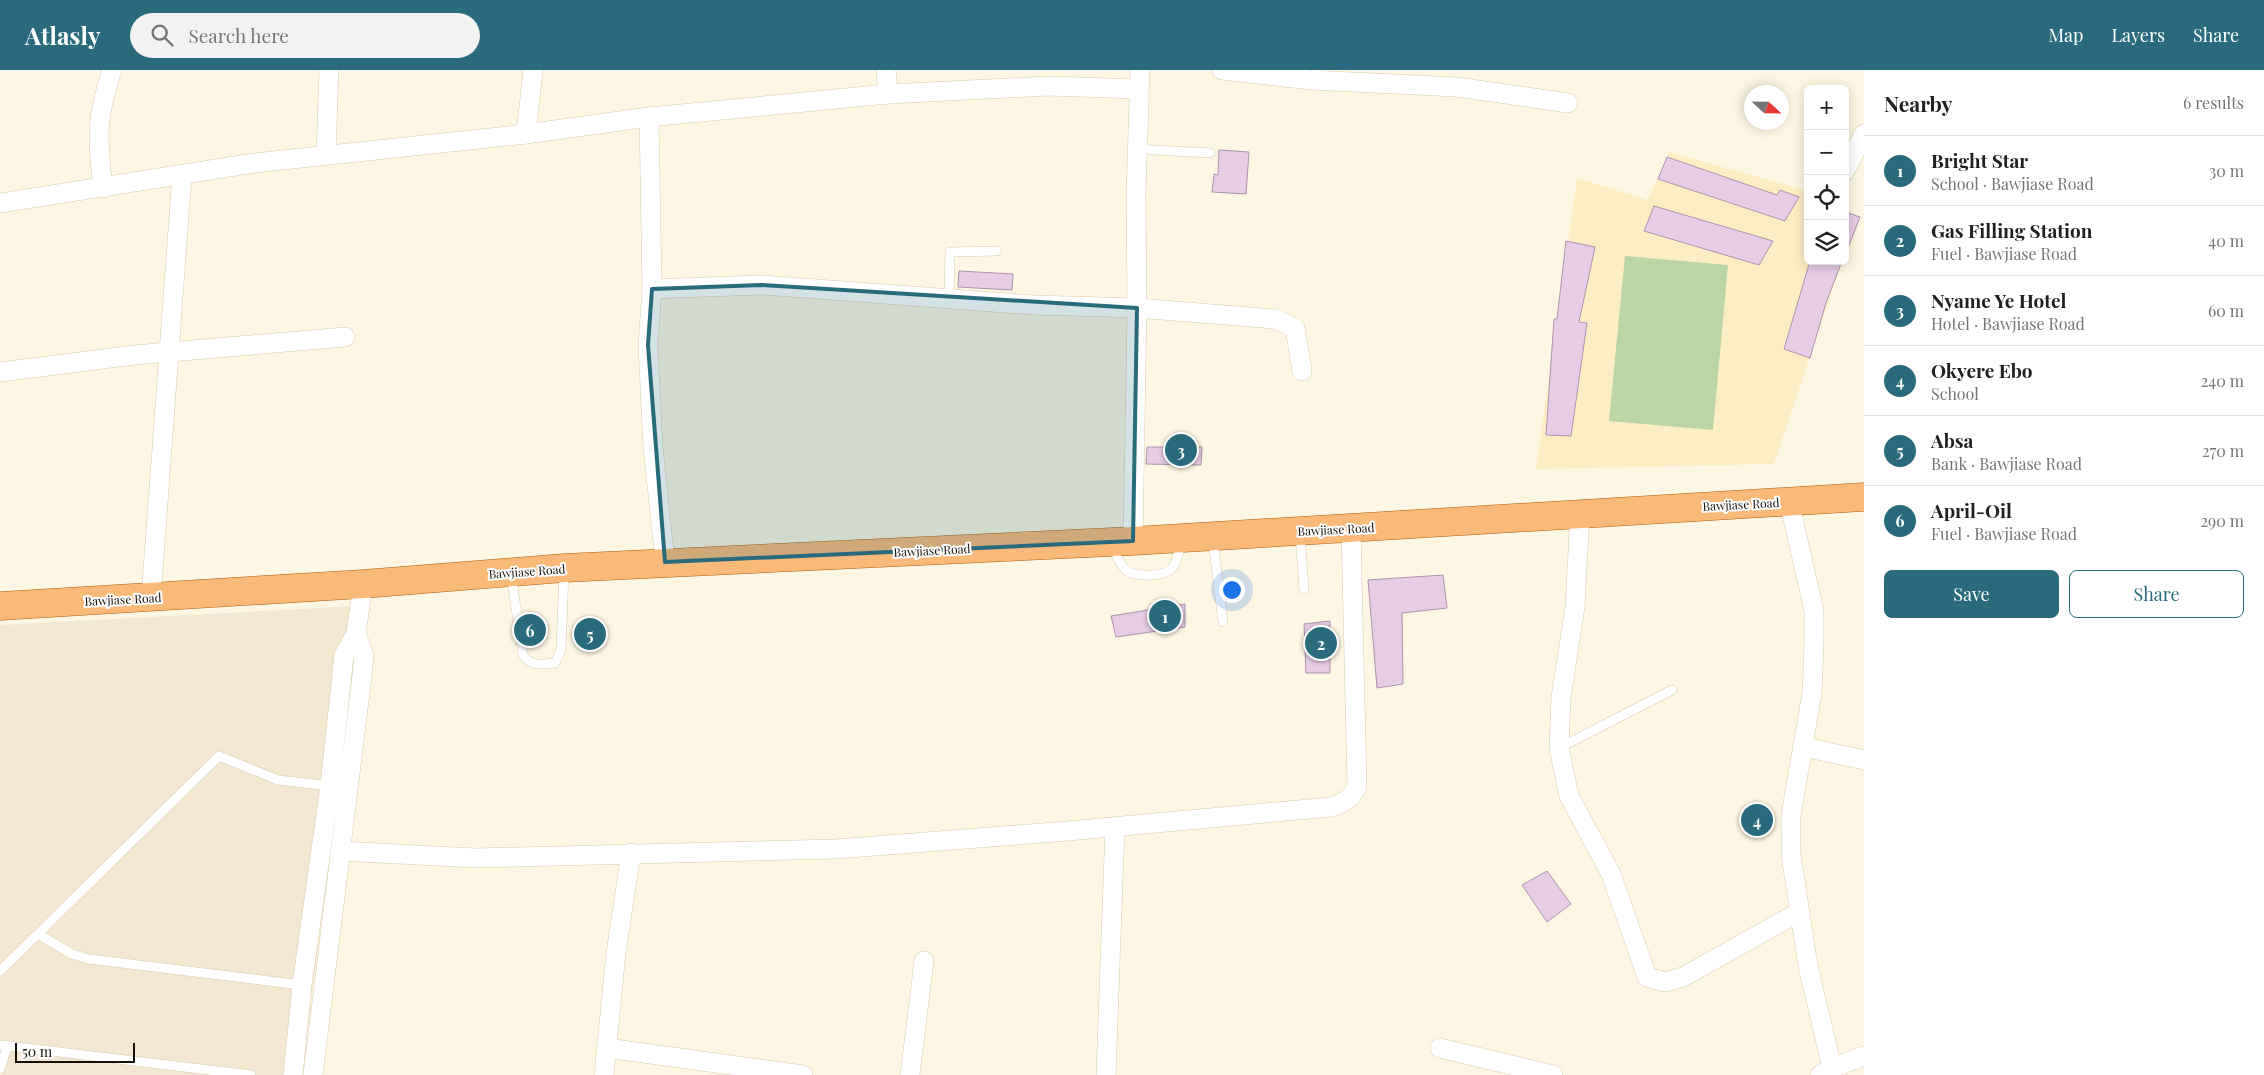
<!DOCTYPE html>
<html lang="en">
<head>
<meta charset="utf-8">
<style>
	:root { --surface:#fff; --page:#f2f2f2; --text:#202124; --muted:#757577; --line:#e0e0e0; --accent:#296b7d }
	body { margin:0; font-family:"Playfair Display",serif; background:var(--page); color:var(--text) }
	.controls { position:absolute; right:15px; top:15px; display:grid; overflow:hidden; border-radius:8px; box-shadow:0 2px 12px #0003 }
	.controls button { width:45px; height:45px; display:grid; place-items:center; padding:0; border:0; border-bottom:1px solid var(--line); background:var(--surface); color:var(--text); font:25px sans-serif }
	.compass { position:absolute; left:1744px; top:15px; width:45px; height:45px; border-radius:50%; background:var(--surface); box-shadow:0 2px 12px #0003; rotate:112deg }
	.scale { position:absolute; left:15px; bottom:12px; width:120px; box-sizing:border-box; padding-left:5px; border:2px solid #171207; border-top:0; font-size:14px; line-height:18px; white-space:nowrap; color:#171207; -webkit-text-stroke:4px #fff; paint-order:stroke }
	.you { position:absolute; left:1231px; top:519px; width:18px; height:18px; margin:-12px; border:4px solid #fff; border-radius:50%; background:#1a73e8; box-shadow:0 0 0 8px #1a73e833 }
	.badge { display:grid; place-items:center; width:32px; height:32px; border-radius:50%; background:var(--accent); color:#fff; font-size:16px; font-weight:700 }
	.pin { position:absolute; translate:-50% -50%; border:2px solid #fff; box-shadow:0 1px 5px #0006 }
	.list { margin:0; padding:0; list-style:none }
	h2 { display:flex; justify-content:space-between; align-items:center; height:65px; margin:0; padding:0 20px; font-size:21px }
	h2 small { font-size:16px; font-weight:400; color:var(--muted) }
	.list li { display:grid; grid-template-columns:32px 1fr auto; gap:15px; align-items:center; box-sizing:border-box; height:70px; padding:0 20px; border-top:1px solid var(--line) }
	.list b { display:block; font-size:19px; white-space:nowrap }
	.list p { margin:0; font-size:16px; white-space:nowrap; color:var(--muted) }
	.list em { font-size:16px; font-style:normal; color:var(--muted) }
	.actions { display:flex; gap:10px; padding:15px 20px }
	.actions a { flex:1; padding:11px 0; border:1px solid var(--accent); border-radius:8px; text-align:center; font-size:18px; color:var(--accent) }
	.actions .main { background:var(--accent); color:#fff }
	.icon { flex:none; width:28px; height:28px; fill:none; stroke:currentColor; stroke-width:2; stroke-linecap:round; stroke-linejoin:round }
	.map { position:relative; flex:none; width:1864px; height:1005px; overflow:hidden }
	header { display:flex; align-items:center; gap:30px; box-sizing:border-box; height:70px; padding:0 25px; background:var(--accent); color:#fff }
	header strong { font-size:24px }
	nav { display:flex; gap:28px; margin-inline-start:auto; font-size:18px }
	.search { width:350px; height:45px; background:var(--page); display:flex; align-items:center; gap:12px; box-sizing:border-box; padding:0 18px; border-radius:28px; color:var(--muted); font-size:19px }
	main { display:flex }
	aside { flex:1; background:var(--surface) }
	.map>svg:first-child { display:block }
	.commercial { fill:#f3e7d2 }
	.built { fill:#fcedc4 }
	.green { fill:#bad5a6 }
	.building { fill:#e7cce6; stroke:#ad94ac }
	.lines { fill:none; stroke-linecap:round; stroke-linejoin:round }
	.lane-casing { stroke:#d9cdad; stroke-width:10 }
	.street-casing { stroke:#d9cdad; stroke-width:20 }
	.primary-casing { stroke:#a76116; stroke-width:29 }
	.lane { stroke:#fff; stroke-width:9 }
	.street { stroke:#fff; stroke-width:19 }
	.primary { stroke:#f9b978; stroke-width:28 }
	.marked { fill:#296b7d; fill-opacity:0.2; stroke:#296b7d; stroke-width:4; stroke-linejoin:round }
	.labels { text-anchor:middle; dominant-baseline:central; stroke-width:4; stroke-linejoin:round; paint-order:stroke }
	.street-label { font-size:12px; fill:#171207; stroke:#fff }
</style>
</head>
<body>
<header>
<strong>Atlasly</strong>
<div class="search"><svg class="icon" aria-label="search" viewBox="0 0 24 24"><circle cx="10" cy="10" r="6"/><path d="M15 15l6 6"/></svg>Search here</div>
<nav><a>Map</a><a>Layers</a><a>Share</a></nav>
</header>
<main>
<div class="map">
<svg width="1864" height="1005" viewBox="0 0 1864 1005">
	<rect width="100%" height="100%" fill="#fdf6e2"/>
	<path class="commercial" d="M 359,536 L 302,1005 L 0,1005 L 0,555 Z"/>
	<path class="built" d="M 1669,82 L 1808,121 L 1808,191 L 1842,191 L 1774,394 L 1536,399 L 1577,108 L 1648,130 Z"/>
	<path class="green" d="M 1625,186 L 1728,195 L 1713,360 L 1609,351 Z"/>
	<g class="building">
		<path d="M 1219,80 L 1249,82 L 1246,124 L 1212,122 L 1214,104 L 1218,105 Z"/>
		<path d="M 1667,87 L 1777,125 L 1780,120 L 1799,127 L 1785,151 L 1658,109 Z"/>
		<path d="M 1654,136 L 1773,171 L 1759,195 L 1644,161 Z"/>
		<path d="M 1845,142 L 1860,147 L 1846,183 L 1845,183 Z"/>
		<path d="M 1566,171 L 1595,177 L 1579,252 L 1587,253 L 1571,366 L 1546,365 L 1554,249 L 1557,249 Z"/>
		<path d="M 1810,191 L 1842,191 L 1826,233 L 1810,288 L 1784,279 Z"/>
		<path d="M 959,201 L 1013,204 L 1012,220 L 958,217 Z"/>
		<path d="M 1147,377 L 1202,377 L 1201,395 L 1146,394 Z"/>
		<path d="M 1443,505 L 1447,538 L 1402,543 L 1403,614 L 1377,618 L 1368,510 Z"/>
		<path d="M 1185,534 L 1185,557 L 1116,567 L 1111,546 Z"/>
		<path d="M 1330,551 L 1330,603 L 1306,603 L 1304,554 Z"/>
		<path d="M 1765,737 L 1767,762 L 1749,764 L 1748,738 Z"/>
		<path d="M 1547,801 L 1571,834 L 1547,852 L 1522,815 Z"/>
	</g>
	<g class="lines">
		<defs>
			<g id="lane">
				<path d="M 1137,79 L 1210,83"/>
				<path d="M 949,229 L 950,182 L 997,181"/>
				<path d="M 1300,464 L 1304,519"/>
				<path d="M 1213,470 L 1223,552"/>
				<path d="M 1113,475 C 1116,483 1118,493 1125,499 C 1134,508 1165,507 1173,497 C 1178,490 1179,479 1181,470"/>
				<path d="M 511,504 L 523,585 C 531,597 542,594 555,593 L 561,580 L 564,501"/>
				<path d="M 1559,678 L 1672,620"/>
				<path d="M 38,864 L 72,884 L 89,889 L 302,915"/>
				<path d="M 0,901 L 219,686 L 278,710 L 330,716"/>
				<path d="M 0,975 L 251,1005"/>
				<path d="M 0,999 L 7,977"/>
			</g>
			<g id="street">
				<path d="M 886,0 L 888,24"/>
				<path d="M 1222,0 L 1311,10 L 1457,17 L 1568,33"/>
				<path d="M 649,47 L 652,219 L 648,275 L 653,377 L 665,492"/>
				<path d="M 526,64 L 533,0"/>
				<path d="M 326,85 L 329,0"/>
				<path d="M 1845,101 L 1864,64"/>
				<path d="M 103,118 C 97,67 96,49 112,0"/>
				<path d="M 0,133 L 254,93 L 526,64 L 649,47 L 888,24 L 1049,16 L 1138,19"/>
				<path d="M 652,219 L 761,215 L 1033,235 L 1137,238 L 1275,249 L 1295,258 L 1302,301"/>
				<path d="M 0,302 L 134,285 L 345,267"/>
				<path d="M 1789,431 L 1814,541 L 1814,574 L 1812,623 L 1791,745 L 1791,785 L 1808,896 L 1832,998"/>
				<path d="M 1580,443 L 1575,537 L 1561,628 L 1559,678 L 1569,726 L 1611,804 L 1647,907 L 1665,912 L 1683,907 L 1799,842"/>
				<path d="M 1133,471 L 1137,238 L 1136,124 L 1140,0"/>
				<path d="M 151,528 L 182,105"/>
				<path d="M 1804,677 L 1864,690"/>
				<path d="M 340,781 L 475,788 L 836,779 L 1068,761 L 1331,737 C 1344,732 1352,729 1357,716 L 1351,459"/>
				<path d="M 607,978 L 803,1005"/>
				<path d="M 1440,978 L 1553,1005"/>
				<path d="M 293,1005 L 302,915 L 330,716 L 344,585 L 356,564 L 363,514"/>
				<path d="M 313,1005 L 362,606 L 364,585 L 356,564"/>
				<path d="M 604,1005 L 616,883 L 631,783"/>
				<path d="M 910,1005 L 924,891"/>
				<path d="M 1106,1005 L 1115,757"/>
				<path d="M 1820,1005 L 1832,998 L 1864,986"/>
			</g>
			<path id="primary" d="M 0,536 L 363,514 L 564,498 L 1133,471 L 1864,427"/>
		</defs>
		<use href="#lane" class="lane-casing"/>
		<use href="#street" class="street-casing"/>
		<use href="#primary" class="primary-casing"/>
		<use href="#lane" class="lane"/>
		<use href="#street" class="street"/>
		<use href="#primary" class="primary"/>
	</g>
	<path class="marked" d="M 761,215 L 1137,238 L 1133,471 L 665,492 L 648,275 L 652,219 Z"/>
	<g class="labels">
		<g class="street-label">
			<text transform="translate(1741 434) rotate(-3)">Bawjiase Road</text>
			<text transform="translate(1336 459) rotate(-3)">Bawjiase Road</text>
			<text transform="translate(932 480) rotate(-3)">Bawjiase Road</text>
			<text transform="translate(527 501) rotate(-4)">Bawjiase Road</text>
			<text transform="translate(123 529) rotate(-3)">Bawjiase Road</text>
		</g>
	</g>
</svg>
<div class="controls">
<button>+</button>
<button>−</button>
<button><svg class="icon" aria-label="locate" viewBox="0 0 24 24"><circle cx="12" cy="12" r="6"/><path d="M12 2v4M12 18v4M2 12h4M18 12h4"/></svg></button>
<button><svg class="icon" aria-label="layers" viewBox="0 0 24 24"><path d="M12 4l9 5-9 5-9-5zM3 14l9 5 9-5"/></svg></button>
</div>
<svg class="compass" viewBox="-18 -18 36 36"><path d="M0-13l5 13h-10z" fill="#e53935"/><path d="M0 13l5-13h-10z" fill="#757577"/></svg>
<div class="scale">50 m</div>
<div class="you"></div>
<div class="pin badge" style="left:1165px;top:546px">1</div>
<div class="pin badge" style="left:1321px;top:573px">2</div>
<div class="pin badge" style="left:1181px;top:380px">3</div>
<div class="pin badge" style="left:1757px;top:750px">4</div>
<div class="pin badge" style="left:590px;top:564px">5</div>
<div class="pin badge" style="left:530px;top:560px">6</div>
</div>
<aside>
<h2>Nearby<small>6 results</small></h2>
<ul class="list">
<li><span class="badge">1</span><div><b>Bright Star</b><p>School · Bawjiase Road</p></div><em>30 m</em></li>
<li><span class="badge">2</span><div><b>Gas Filling Station</b><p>Fuel · Bawjiase Road</p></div><em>40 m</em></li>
<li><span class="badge">3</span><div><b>Nyame Ye Hotel</b><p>Hotel · Bawjiase Road</p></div><em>60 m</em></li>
<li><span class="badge">4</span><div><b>Okyere Ebo</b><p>School</p></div><em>240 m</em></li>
<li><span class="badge">5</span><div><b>Absa</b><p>Bank · Bawjiase Road</p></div><em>270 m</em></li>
<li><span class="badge">6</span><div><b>April-Oil</b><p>Fuel · Bawjiase Road</p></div><em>290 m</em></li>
</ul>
<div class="actions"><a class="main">Save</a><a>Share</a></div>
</aside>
</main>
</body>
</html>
